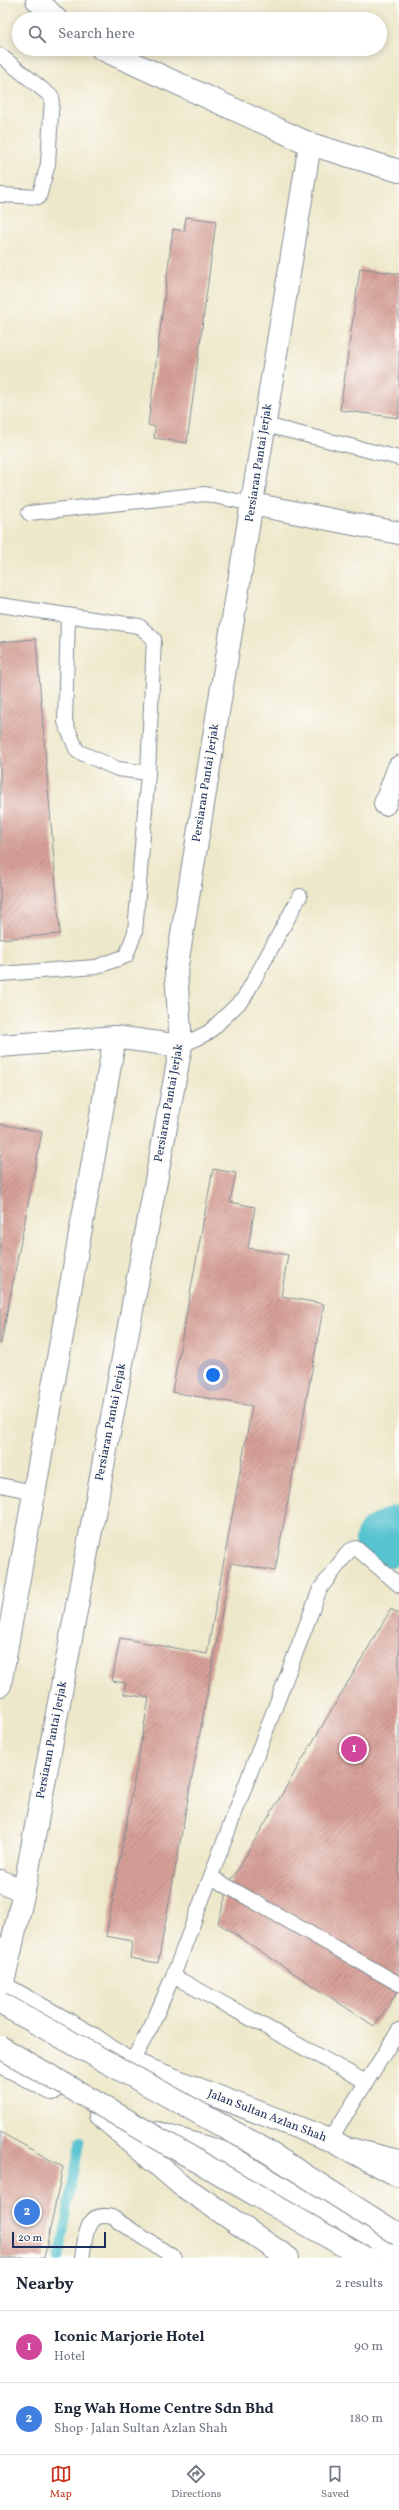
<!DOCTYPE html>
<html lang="en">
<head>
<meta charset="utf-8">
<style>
	:root { --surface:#fff; --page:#f6f6f7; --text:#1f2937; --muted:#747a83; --line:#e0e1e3; --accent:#c8321e }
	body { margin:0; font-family:Vollkorn,serif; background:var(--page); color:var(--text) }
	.scale { position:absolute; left:12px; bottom:10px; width:94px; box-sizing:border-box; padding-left:4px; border:2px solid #1b2f5e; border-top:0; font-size:11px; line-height:14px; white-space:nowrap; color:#1b2f5e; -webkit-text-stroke:3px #fdfcf7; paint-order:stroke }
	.you { position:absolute; left:213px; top:1375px; width:14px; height:14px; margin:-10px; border:3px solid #fff; border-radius:50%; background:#1a73e8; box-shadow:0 0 0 6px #1a73e833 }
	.badge { display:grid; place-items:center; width:26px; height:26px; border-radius:50%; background:var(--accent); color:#fff; font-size:13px; font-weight:700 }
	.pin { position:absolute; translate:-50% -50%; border:2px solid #fff; box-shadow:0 1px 4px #0006 }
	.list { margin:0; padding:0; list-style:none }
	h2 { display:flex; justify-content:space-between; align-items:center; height:52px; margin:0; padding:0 16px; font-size:17px }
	h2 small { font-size:13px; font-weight:400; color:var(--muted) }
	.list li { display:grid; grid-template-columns:26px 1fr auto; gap:12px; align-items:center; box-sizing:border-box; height:72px; padding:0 16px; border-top:1px solid var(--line) }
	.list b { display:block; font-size:15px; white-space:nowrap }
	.list p { margin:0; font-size:13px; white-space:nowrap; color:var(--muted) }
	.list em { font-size:13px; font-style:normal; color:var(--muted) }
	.icon { flex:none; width:22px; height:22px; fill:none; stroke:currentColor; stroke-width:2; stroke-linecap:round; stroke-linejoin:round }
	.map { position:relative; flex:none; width:399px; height:2258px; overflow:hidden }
	.search { position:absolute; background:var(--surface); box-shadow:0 2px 10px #0003; left:12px; right:12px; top:12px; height:44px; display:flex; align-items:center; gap:10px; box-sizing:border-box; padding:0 14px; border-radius:22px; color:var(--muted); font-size:15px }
	.sheet { height:196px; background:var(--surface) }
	nav { display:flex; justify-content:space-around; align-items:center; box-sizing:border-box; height:56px; border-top:1px solid var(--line); background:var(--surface); font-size:11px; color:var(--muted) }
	nav a { display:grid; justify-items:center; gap:2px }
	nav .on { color:var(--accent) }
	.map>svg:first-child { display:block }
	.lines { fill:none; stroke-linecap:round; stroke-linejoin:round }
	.stream { stroke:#56c3cf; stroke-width:9 }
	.river { stroke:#56c3cf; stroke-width:56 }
	.building { fill:url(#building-hatch) }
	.service-casing { stroke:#848c94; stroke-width:16 }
	.minor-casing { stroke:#848c94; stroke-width:24 }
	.secondary-casing { stroke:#848c94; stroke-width:24 }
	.primary-casing { stroke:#848c94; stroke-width:24 }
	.service { stroke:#fff; stroke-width:14 }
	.minor { stroke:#fff; stroke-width:22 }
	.secondary { stroke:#fff; stroke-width:22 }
	.primary { stroke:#fff; stroke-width:22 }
	.trunk-bridge-casing { stroke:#848c94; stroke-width:24; stroke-linecap:butt }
	.trunk-bridge { stroke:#fff; stroke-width:22 }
	.labels { text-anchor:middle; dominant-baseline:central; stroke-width:3.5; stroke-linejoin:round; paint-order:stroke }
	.street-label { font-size:12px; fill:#1b2f5e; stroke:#fdfcf7 }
</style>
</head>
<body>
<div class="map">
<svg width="399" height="2258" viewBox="0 0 399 2258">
	<defs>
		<pattern id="building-hatch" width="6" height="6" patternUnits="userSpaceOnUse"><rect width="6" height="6" fill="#d7a097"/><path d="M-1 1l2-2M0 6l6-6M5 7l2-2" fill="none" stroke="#ae837e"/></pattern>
	</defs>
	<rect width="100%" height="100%" fill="#fdfcf7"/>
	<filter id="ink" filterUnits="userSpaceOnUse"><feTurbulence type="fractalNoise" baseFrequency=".025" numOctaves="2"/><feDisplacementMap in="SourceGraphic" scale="8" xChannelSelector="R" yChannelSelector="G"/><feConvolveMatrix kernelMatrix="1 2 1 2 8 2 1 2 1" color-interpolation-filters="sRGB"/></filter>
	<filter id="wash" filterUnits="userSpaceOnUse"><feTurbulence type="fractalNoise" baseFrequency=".012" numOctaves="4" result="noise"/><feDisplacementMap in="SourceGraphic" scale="16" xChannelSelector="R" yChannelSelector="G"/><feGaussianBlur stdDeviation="0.9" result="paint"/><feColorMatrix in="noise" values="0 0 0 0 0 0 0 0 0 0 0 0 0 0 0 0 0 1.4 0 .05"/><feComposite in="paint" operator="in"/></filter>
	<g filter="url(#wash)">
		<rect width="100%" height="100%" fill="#eee8cb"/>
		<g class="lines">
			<path class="stream" d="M 59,2258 L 80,2141"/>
			<path class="river" d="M 383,1541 L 399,1533"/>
		</g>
		<g id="blocks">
			<g class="building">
				<path d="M 186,217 L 216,221 L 187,443 L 154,438 L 155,427 L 148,425 L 173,229 L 184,231 Z"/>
				<path d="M 360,268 L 399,274 L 399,418 L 340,410 Z"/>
				<path d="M 36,639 L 60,934 L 0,939 L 0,642 Z"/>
				<path d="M 0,1124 L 42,1132 L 1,1344 L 0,1344 Z"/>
				<path d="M 213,1169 L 236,1173 L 230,1202 L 255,1207 L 248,1248 L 288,1255 L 281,1296 L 324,1304 L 275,1571 L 231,1563 L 158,1963 L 130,1958 L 132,1941 L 106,1936 L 149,1698 L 124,1694 L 126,1683 L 112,1681 L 120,1638 L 207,1654 L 252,1406 L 172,1392 Z"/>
				<path d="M 391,1609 L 399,1614 L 399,1990 L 374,2026 L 218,1923 L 229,1884 Z"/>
				<path d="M 0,2132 L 63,2167 L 44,2258 L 0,2258 Z"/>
			</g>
		</g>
	</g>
	<g filter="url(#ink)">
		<use href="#blocks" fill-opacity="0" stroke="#848c94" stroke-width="1"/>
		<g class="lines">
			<defs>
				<g id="service">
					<path d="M 0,55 L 52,97 L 48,164 L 39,197 L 0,195"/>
					<path d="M 265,425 L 399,458"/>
					<path d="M 29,513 L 205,494 L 252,504"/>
					<path d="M 0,605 L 139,626 L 154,639 L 148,773 L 135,932 L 126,956 L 96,967 L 0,974"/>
					<path d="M 68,617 L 65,722 L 77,751 L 118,769 L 148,773"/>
					<path d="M 181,1046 L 209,1032 L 244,998 L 300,896"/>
					<path d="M 0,1485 L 34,1492"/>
					<path d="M 211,1877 L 399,1984"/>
					<path d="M 173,1976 L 366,2082"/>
					<path d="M 399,2030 L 330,2140 L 399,2157"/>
					<path d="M 131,2063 L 151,2027 L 173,1976 L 320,1589 L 349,1551 L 356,1548 L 399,1585"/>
					<path d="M 82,2258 C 86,2238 84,2210 112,2217 L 175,2258"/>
				</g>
				<g id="minor">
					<path d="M 37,0 L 56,19"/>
					<path d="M 102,49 L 310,144 L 399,171"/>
					<path d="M 252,504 L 399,533"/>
					<path d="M 385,804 L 399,767"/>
					<path d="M 0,1046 L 115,1037 L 181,1046"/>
					<path d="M 0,1685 L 115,1037"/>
					<path d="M 0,1881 L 24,1891"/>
					<path d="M 2,1987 L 24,1891 L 181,1046 L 176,971 L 310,144"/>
				</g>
				<g id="secondary">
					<path d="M 131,2063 L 330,2140 L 399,2176"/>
					<path d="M 100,2115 L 180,2184 L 288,2258"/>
				</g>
				<g id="primary">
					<path d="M 0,1986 L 92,2038 L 145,2075"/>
					<path d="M 0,2061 L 52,2089"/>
					<path d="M 158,2133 L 224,2153 L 397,2258"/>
				</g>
			</defs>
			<use href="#service" class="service-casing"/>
			<use href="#minor" class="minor-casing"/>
			<use href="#secondary" class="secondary-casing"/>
			<use href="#primary" class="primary-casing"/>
			<use href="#service" class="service"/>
			<use href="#minor" class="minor"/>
			<use href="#secondary" class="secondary"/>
			<use href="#primary" class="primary"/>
			<defs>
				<g id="trunk-bridge">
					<path d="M 0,2003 L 257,2145 L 399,2235"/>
					<path d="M 0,2047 L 365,2258"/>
				</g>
			</defs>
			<use href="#trunk-bridge" class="trunk-bridge-casing"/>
			<use href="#trunk-bridge" class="trunk-bridge"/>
		</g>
	</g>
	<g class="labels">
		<g class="street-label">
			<text transform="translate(259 463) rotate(-81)">Persiaran Pantai Jerjak</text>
			<text transform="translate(206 783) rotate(-81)">Persiaran Pantai Jerjak</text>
			<text transform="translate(169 1103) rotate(-80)">Persiaran Pantai Jerjak</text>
			<text transform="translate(111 1422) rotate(-79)">Persiaran Pantai Jerjak</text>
			<text transform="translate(52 1740) rotate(-79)">Persiaran Pantai Jerjak</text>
			<text transform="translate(267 2116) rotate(21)">Jalan Sultan Azlan Shah</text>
		</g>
	</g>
</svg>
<div class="scale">20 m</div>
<div class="you"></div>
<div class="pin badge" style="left:354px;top:1749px;background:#d1479c">1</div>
<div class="pin badge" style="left:27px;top:2212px;background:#3f7fe0">2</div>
<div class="search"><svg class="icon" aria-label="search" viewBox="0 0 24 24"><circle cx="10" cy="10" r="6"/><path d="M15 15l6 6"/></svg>Search here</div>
</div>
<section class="sheet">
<h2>Nearby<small>2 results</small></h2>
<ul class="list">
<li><span class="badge" style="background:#d1479c">1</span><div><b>Iconic Marjorie Hotel</b><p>Hotel</p></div><em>90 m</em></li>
<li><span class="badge" style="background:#3f7fe0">2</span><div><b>Eng Wah Home Centre Sdn Bhd</b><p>Shop · Jalan Sultan Azlan Shah</p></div><em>180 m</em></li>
</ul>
</section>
<nav>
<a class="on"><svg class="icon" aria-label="map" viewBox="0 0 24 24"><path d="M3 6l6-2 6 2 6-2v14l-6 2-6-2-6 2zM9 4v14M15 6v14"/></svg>Map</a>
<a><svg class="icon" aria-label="directions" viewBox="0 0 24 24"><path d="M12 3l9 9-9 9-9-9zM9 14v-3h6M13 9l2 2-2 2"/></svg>Directions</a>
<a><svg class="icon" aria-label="saved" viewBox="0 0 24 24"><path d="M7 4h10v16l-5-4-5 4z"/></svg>Saved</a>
</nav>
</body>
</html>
